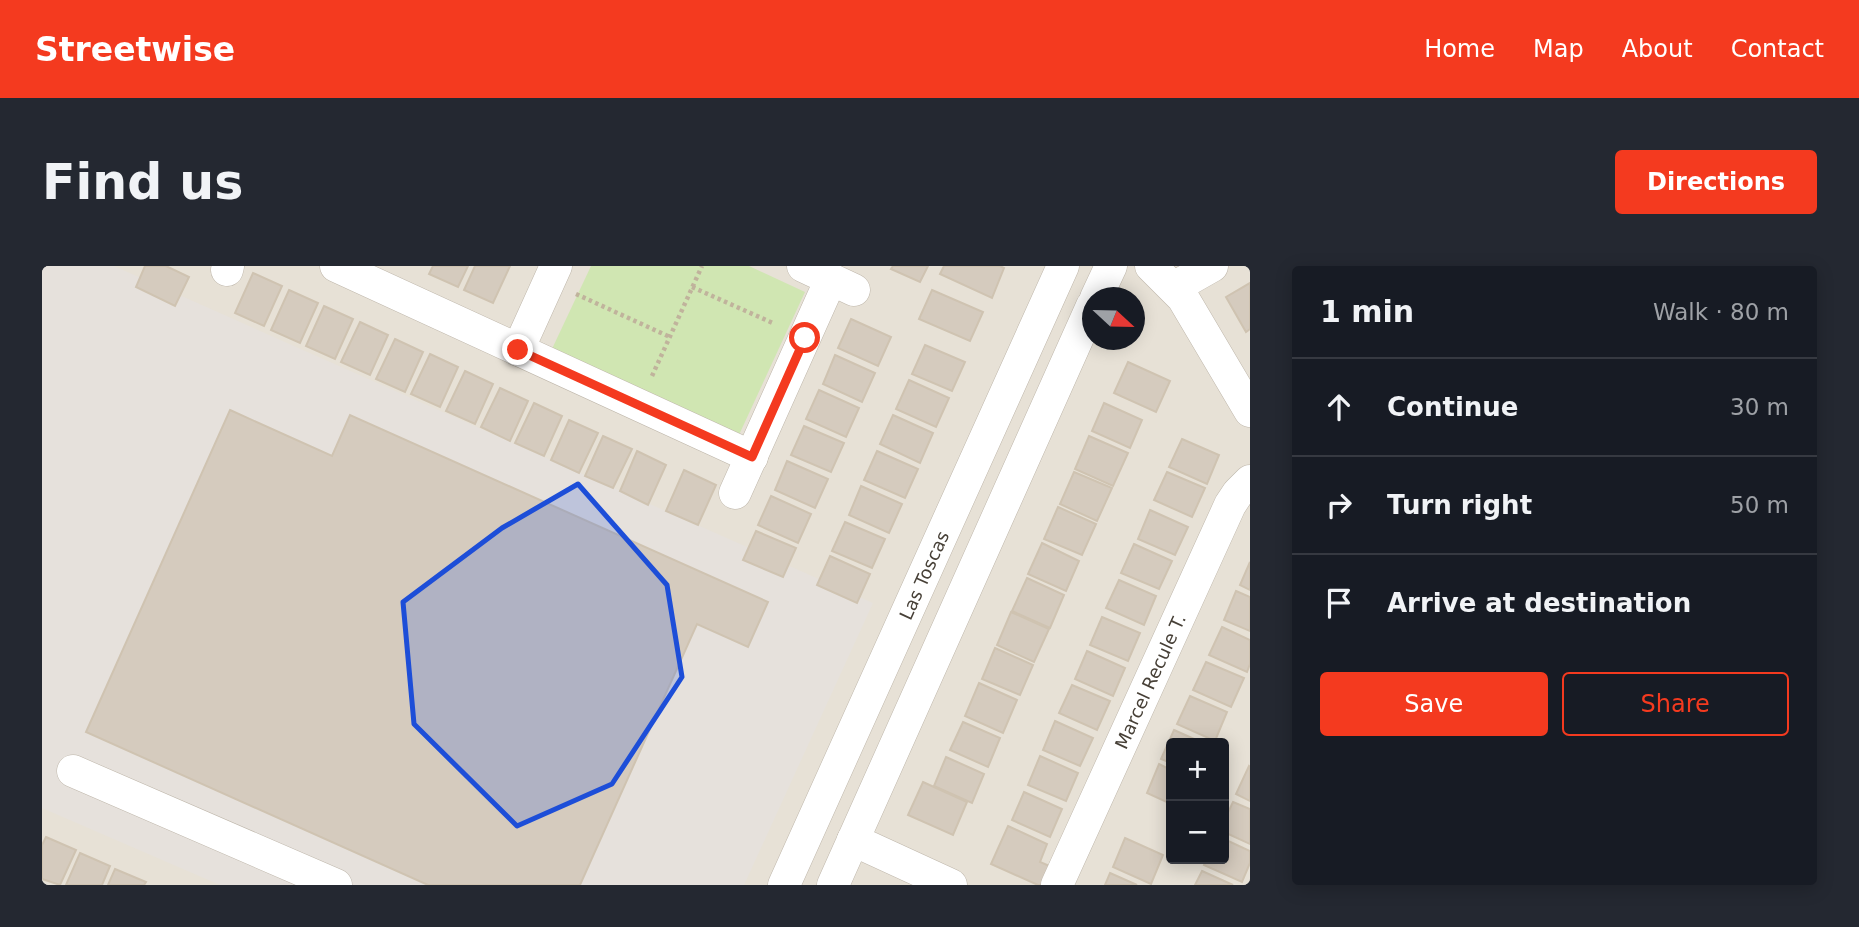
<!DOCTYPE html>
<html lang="en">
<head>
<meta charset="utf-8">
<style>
	:root { --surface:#171b24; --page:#242831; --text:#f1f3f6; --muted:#9ea1a6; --line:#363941; --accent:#f43a1f }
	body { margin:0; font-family:"DejaVu Sans",sans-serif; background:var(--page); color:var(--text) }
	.controls { position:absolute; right:21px; bottom:21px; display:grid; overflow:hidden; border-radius:7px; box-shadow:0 4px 18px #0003 }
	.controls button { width:63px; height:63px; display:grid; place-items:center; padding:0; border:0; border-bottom:2px solid var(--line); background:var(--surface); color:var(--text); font:35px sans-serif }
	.compass { position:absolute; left:1040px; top:21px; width:63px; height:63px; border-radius:50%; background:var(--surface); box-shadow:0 4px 18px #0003; rotate:112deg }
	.stop { position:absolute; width:21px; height:21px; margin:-16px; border:5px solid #f43a1f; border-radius:50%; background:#fff }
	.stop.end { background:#f43a1f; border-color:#fff; box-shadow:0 2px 7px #0008 }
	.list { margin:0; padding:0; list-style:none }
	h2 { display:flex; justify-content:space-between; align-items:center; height:91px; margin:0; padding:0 28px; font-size:30px }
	h2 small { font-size:23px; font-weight:400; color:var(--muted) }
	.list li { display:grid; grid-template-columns:46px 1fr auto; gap:21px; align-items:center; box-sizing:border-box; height:98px; padding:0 28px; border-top:2px solid var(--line) }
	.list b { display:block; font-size:26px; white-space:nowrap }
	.list em { font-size:23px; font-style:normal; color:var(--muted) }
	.actions { display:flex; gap:14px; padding:21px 28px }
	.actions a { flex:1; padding:16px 0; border:2px solid var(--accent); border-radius:7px; text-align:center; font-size:24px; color:var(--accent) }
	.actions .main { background:var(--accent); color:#fff }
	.icon { flex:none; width:38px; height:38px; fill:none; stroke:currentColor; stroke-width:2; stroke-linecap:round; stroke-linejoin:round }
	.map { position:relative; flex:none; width:1208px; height:619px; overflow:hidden; border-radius:7px }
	header { display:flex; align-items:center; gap:42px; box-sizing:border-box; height:98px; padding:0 35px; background:var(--accent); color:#fff }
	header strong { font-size:33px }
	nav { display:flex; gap:38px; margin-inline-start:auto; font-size:24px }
	.intro { display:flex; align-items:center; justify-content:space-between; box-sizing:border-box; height:168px; padding:0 42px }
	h1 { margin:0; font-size:49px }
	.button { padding:18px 32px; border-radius:7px; background:var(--accent); color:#fff; font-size:24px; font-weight:700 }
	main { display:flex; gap:42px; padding:0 42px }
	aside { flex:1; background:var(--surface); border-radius:7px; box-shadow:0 4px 18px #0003 }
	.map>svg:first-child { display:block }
	.residential { fill:#e7e1d6; fill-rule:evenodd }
	.industrial { fill:#e6e1dc }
	.green { fill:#d0e6b2 }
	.building { fill:#d5cbbe; stroke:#cfc3b1; stroke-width:2 }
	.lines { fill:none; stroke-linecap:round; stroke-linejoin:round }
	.minor-casing { stroke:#bfb7ab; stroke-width:33 }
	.path { stroke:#c0b39c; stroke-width:4.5; stroke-dasharray:3.5 3.5; stroke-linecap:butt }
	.minor { stroke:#fff; stroke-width:32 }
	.route { stroke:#f43a1f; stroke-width:9 }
	.marked { fill:#1d4ed8; fill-opacity:0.2; stroke:#1d4ed8; stroke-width:5; stroke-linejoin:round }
	.labels { text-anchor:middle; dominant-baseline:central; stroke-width:7; stroke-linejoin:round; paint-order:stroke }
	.street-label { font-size:18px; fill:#474037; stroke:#fff }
</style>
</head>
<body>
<header>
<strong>Streetwise</strong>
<nav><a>Home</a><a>Map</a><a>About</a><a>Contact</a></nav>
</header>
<div class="intro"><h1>Find us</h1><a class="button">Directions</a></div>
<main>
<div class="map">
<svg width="1208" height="619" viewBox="0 0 1208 619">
	<rect width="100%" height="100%" fill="#f3f0e8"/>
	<path class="residential" d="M 0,0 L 1208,0 L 1208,619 L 0,619 ZM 1050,32 L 1092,32 L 1092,74 L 1050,74 ZM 1129,477 L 1182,477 L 1182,593 L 1129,593 Z"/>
	<path class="industrial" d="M 0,0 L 72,0 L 831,337 L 702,619 L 178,619 L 0,542 Z"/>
	<path class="green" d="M 549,0 L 707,0 L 763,26 L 696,171 L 509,85 Z"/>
	<g class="building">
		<path d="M 103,0 L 124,0 L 147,11 L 133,40 L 94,21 Z"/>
		<path d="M 391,0 L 426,0 L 416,21 L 387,8 Z"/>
		<path d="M 433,0 L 468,0 L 451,37 L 422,24 Z"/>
		<path d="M 851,0 L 886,0 L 878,16 L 849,3 Z"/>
		<path d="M 902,0 L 958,0 L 962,2 L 950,32 L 898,8 Z"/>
		<path d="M 211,7 L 240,20 L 222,60 L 193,47 Z"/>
		<path d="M 1208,17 L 1208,63 L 1204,66 L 1184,31 Z"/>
		<path d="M 247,24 L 276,37 L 258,77 L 229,64 Z"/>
		<path d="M 890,24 L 941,46 L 928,75 L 877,53 Z"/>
		<path d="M 282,40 L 311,53 L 293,93 L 264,80 Z"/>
		<path d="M 809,53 L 849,71 L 836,100 L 796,82 Z"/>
		<path d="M 318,56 L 346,69 L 328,109 L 299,96 Z"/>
		<path d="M 353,73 L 381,86 L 363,126 L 334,113 Z"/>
		<path d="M 883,79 L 923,96 L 910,125 L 870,108 Z"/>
		<path d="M 388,88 L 416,101 L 398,141 L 369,128 Z"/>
		<path d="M 793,89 L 833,107 L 820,136 L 781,118 Z"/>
		<path d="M 1086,96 L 1128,115 L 1114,146 L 1072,127 Z"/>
		<path d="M 423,105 L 451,118 L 433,158 L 404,145 Z"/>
		<path d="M 867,114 L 907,132 L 894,161 L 854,143 Z"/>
		<path d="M 458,122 L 486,135 L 468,175 L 439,161 Z"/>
		<path d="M 777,124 L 817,142 L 804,171 L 764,153 Z"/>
		<path d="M 492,137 L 520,150 L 502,190 L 473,177 Z"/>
		<path d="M 1062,137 L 1100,154 L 1088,182 L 1050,165 Z"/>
		<path d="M 188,144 L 290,190 L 308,149 L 726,336 L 706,381 L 655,358 L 538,619 L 386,619 L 44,466 Z"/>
		<path d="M 851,149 L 891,167 L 878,197 L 838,178 Z"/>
		<path d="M 527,154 L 556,167 L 537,207 L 509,194 Z"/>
		<path d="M 762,160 L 802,177 L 789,206 L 749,189 Z"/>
		<path d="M 561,170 L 590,183 L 571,222 L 543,210 Z"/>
		<path d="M 1047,170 L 1086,187 L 1071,220 L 1033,203 Z"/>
		<path d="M 1140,173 L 1177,189 L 1165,218 L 1127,201 Z"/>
		<path d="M 595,185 L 624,199 L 606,239 L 578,225 Z"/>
		<path d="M 835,185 L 876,203 L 863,232 L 822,214 Z"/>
		<path d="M 745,195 L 786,213 L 773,242 L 733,224 Z"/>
		<path d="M 642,204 L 674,219 L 656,259 L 624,245 Z"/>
		<path d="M 1032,206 L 1070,222 L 1055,255 L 1018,238 Z"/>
		<path d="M 1125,206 L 1163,222 L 1150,251 L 1112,234 Z"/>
		<path d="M 819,220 L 860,238 L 847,267 L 807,249 Z"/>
		<path d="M 729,230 L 769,248 L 756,277 L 716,259 Z"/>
		<path d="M 1016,241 L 1054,258 L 1040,289 L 1002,273 Z"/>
		<path d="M 1108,244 L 1146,261 L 1133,289 L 1096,273 Z"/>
		<path d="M 803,256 L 843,273 L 830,302 L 790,285 Z"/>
		<path d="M 714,265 L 754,282 L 741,311 L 701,294 Z"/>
		<path d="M 1000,277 L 1037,295 L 1024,325 L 986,308 Z"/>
		<path d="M 1092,278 L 1130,295 L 1117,323 L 1079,307 Z"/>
		<path d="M 788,290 L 828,308 L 815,337 L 775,319 Z"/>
		<path d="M 1208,296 L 1208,324 L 1198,319 Z"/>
		<path d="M 985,312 L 1022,329 L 1008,362 L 970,345 Z"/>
		<path d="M 1077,314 L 1114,330 L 1102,359 L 1064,342 Z"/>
		<path d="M 1194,325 L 1208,331 L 1208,365 L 1182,354 Z"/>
		<path d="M 969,346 L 1007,363 L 992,396 L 955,379 Z"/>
		<path d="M 1060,351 L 1098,367 L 1086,395 L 1048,379 Z"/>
		<path d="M 1180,361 L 1208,374 L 1208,398 L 1205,406 L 1167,389 Z"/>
		<path d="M 953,382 L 991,399 L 978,429 L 940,413 Z"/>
		<path d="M 1045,385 L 1083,402 L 1071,430 L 1033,413 Z"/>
		<path d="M 1164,396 L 1202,412 L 1189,441 L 1151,424 Z"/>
		<path d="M 937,417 L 975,434 L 961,467 L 923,450 Z"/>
		<path d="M 1030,419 L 1068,435 L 1055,464 L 1017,447 Z"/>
		<path d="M 1148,430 L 1185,446 L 1173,475 L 1135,458 Z"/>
		<path d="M 1013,455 L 1051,472 L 1038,500 L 1001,484 Z"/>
		<path d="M 921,456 L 958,472 L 946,501 L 908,484 Z"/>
		<path d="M 1132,464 L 1161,477 L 1129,477 L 1129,497 L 1119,493 Z"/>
		<path d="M 998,490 L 1036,507 L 1024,535 L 986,519 Z"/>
		<path d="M 904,491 L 942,508 L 930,537 L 892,520 Z"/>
		<path d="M 1117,498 L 1129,504 L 1129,538 L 1105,527 Z"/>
		<path d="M 1207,500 L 1208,501 L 1208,535 L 1194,528 Z"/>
		<path d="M 881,516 L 925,536 L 911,569 L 866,549 Z"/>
		<path d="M 982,526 L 1020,543 L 1008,571 L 970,554 Z"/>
		<path d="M 1191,536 L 1208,543 L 1208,578 L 1182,566 L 1182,555 Z"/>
		<path d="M 966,560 L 1005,578 L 998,596 L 1010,601 L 1003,619 L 996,619 L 949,598 Z"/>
		<path d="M 4,571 L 34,584 L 18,619 L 0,613 L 0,579 Z"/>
		<path d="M 1083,572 L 1121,589 L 1109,618 L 1071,601 Z"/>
		<path d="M 1182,573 L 1208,585 L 1208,597 L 1200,616 L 1162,599 L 1165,593 L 1182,593 Z"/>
		<path d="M 38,587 L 68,600 L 60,619 L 24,619 Z"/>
		<path d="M 73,603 L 104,616 L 102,619 L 66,619 Z"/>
		<path d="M 1160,605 L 1191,619 L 1153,619 Z"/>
		<path d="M 1068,607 L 1095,619 L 1063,619 Z"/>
	</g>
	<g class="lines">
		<defs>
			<g id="minor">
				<path d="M 294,0 L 710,191"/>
				<path d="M 761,0 L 812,24"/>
				<path d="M 1109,0 L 1141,32 L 1208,145"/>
				<path d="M 185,4 L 186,0"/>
				<path d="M 1133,21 L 1170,0"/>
				<path d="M 1054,32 L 1069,0"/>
				<path d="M 476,84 L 514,0"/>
				<path d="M 693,227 L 789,13"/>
				<path d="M 31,505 L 294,619"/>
				<path d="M 811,574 L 909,619"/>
				<path id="s1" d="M 742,619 L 1021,0"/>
				<path d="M 791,619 L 1050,40"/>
				<path id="s2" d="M 1015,619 L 1188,239 L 1196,227 L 1208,215"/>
			</g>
		</defs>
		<use href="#minor" class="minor-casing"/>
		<g class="path">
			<path d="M 650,21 L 733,58"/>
			<path d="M 534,28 L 628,71"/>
			<path d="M 610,110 L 660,0"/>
		</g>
		<use href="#minor" class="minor"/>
	</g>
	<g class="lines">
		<path class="route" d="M 476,84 L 710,191 L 763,72"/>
	</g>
	<path class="marked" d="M 536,218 L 625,319 L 640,411 L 570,518 L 475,560 L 372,458 L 361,336 L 460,262 Z"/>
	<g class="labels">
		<g class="street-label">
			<text stroke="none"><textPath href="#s1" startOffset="340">Las Toscas</textPath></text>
			<text stroke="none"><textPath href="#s2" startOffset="224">Marcel Recule T.</textPath></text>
		</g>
	</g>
</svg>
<div class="controls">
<button>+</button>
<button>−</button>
</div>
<svg class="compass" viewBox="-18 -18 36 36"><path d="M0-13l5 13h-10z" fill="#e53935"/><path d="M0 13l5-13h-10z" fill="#9ea1a6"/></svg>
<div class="stop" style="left:763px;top:72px"></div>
<div class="stop end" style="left:476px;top:84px"></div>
</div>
<aside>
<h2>1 min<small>Walk · 80 m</small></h2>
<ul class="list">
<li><svg class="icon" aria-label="ahead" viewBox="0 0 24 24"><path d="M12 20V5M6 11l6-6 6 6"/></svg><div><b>Continue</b></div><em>30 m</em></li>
<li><svg class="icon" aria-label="right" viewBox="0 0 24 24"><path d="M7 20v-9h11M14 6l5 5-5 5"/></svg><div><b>Turn right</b></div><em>50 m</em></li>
<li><svg class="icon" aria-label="arrive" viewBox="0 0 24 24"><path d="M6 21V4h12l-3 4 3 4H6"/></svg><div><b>Arrive at destination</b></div></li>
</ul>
<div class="actions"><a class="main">Save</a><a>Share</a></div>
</aside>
</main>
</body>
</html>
